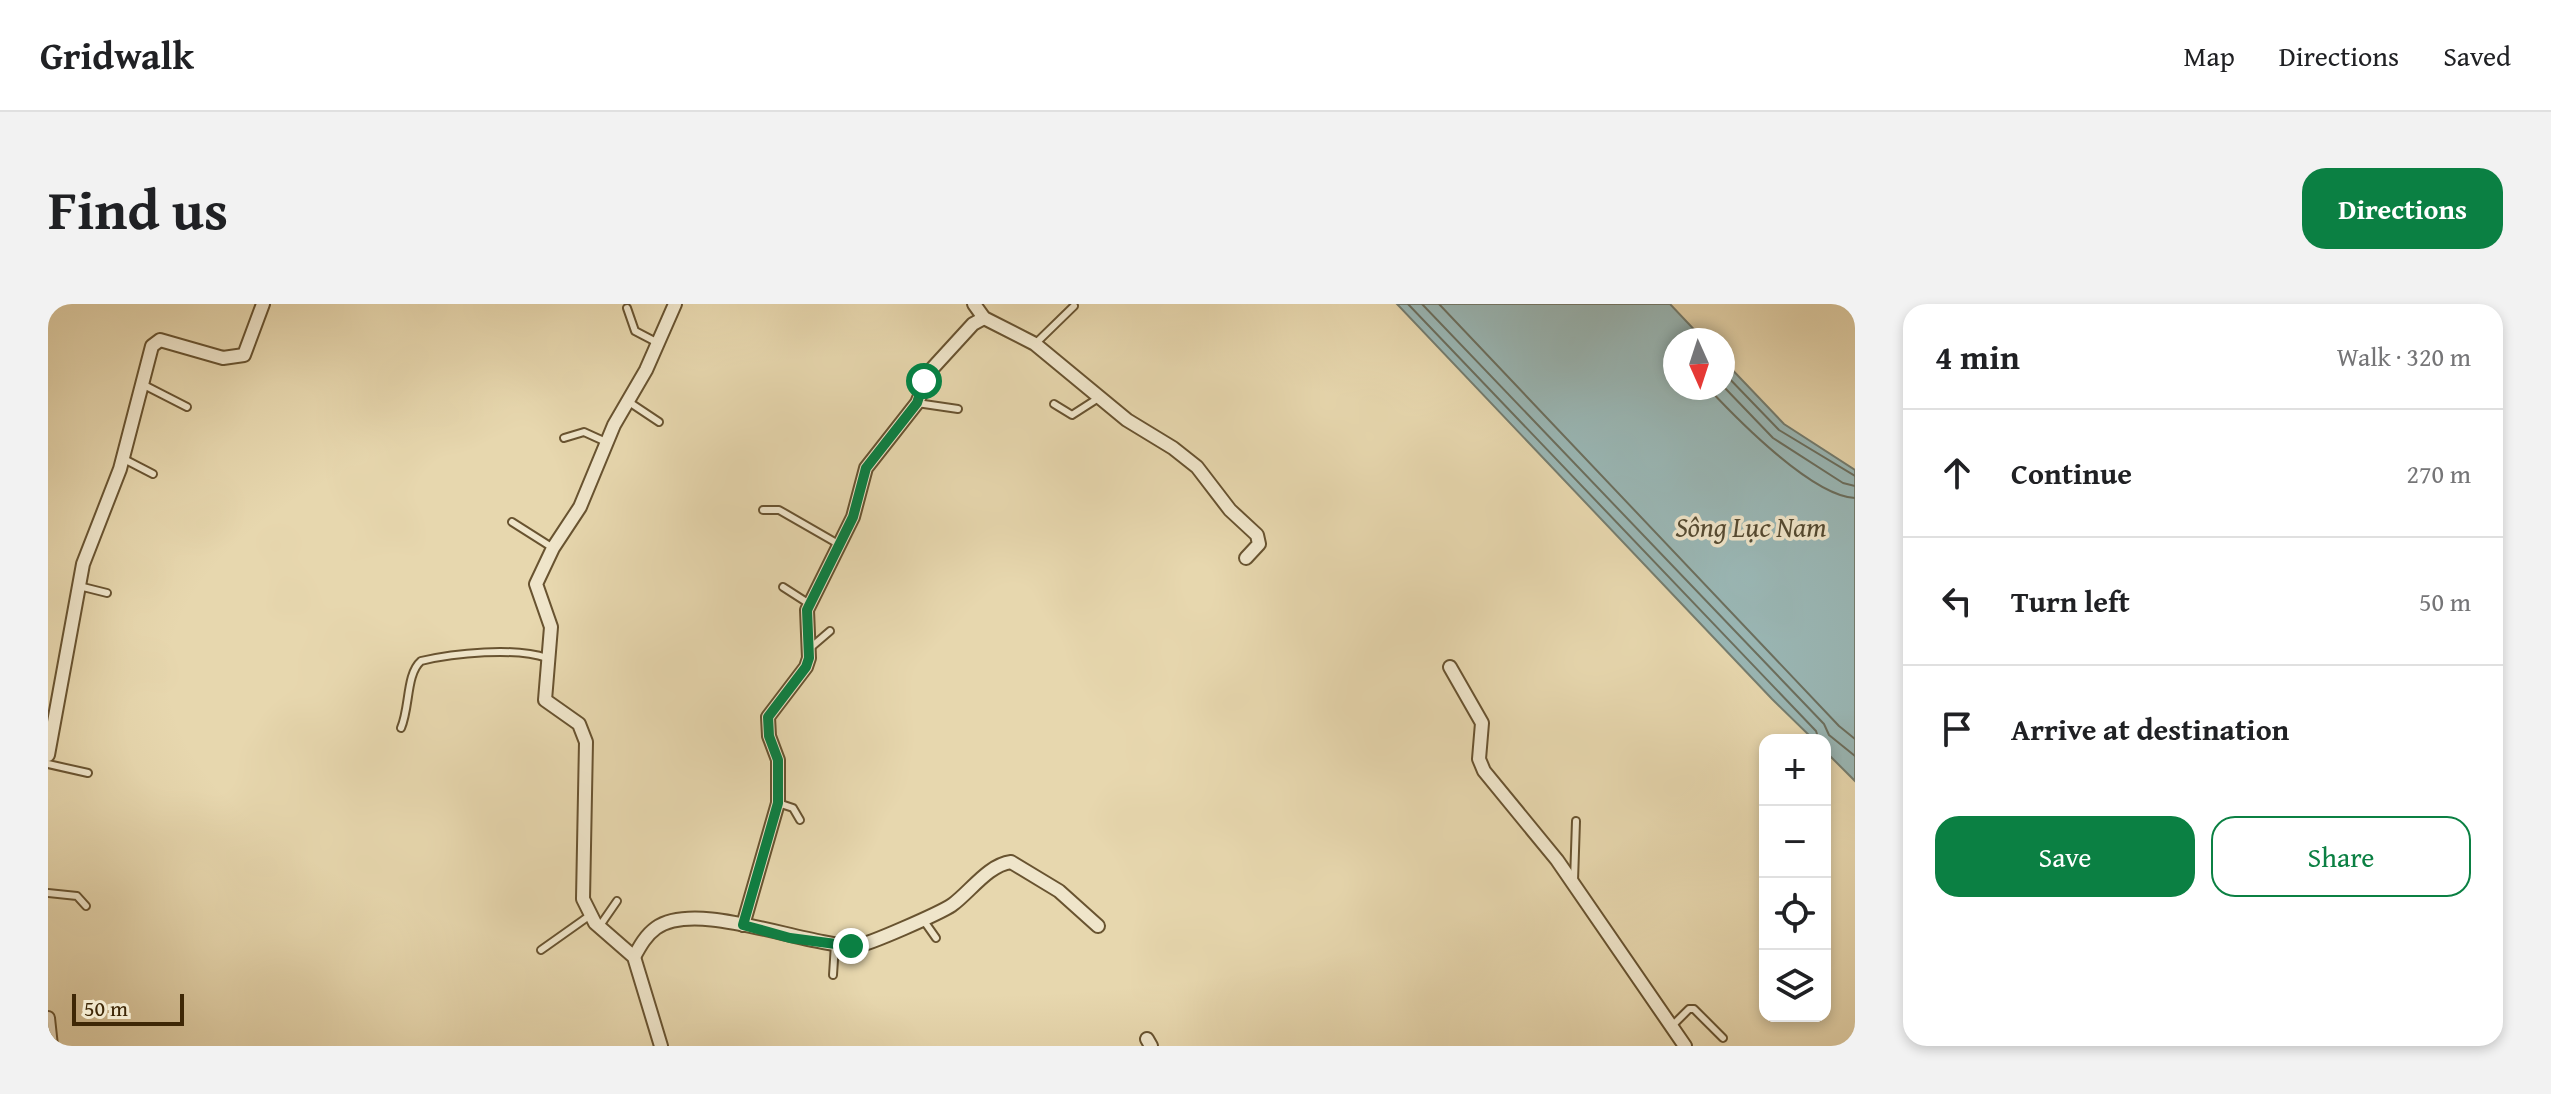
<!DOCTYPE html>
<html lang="en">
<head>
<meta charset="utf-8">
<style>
	:root { --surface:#fff; --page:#f2f2f2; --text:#202124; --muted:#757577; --line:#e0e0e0; --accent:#0b8043 }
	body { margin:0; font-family:"Gentium Book Plus",serif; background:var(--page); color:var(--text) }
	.controls { position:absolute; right:24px; bottom:24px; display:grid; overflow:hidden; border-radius:16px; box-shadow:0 4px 12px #0003 }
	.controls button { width:72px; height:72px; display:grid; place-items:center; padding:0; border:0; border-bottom:2px solid var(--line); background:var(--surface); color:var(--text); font:40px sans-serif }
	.compass { position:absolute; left:1615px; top:24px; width:72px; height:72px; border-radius:50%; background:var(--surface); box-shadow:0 4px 12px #0003; rotate:177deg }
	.scale { position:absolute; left:24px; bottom:20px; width:112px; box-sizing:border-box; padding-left:8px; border:4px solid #3e2706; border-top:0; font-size:22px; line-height:28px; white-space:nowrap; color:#3e2706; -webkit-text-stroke:6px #efe5ca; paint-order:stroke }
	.stop { position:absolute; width:24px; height:24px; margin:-18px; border:6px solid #0b8043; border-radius:50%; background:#fff }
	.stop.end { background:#0b8043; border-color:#fff; box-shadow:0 2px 8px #0008 }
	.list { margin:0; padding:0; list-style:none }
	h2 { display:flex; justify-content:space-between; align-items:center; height:104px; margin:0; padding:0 32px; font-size:34px }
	h2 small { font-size:26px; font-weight:400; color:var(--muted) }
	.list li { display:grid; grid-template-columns:52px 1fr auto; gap:24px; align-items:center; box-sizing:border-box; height:128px; padding:0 32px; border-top:2px solid var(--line) }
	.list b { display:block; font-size:30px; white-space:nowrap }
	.list em { font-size:26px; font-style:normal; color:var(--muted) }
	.actions { display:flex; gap:16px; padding:24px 32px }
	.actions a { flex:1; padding:18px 0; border:2px solid var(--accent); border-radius:24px; text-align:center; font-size:28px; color:var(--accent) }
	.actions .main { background:var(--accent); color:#fff }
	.icon { flex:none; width:44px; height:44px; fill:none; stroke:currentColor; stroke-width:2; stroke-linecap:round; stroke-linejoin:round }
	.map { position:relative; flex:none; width:1807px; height:742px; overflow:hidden; border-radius:24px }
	header { display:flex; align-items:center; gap:48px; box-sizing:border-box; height:112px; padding:0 40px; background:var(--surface); border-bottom:2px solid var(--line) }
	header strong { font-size:38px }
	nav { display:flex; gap:44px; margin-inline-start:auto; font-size:28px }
	.intro { display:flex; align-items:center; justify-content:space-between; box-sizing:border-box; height:192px; padding:0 48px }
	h1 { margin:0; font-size:56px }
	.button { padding:20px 36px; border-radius:24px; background:var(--accent); color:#fff; font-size:28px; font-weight:700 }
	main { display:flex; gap:48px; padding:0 48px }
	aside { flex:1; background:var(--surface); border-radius:24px; box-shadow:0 4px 12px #0003 }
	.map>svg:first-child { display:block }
	.water { fill:#9ab7b5; stroke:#757d6f; stroke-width:2 }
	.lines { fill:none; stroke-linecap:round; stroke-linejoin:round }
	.shore { stroke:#6c6f5e; stroke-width:2 }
	.service-casing { stroke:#685330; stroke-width:10 }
	.minor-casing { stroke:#685330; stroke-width:16 }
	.service { stroke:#efe5ca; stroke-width:6 }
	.minor { stroke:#efe5ca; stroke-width:12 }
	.route { stroke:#0b8043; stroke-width:10 }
	.labels { text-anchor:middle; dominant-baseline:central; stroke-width:7; stroke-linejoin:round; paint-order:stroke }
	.water-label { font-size:28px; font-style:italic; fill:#554b32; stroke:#efe5ca }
</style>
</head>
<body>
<header>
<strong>Gridwalk</strong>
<nav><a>Map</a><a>Directions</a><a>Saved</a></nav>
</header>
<div class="intro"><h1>Find us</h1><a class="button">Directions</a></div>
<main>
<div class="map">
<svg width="1807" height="742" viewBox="0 0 1807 742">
	<rect width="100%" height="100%" fill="#e7d7ae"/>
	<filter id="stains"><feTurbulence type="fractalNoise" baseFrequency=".0025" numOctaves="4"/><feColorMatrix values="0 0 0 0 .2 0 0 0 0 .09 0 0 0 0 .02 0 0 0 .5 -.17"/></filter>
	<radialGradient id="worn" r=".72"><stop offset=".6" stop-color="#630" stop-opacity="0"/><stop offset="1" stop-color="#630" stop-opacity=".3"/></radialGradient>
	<path class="water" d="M 1349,0 L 1622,0 L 1656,36 L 1627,36 L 1627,84 L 1675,84 L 1675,56 L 1736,120 L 1807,166 L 1807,477 L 1777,447 L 1777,436 L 1766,436 L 1724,395 Z"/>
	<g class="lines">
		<g class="shore">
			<path d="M 1360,0 L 1768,427 L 1771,436"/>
			<path d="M 1374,0 L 1776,420 L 1781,431 L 1807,452"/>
			<path d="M 1391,0 L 1791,422 L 1807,435"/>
			<path d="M 1675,68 L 1731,126 L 1807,172"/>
			<path d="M 1675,82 L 1725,134 L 1795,179 L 1807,182"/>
			<path d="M 1660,84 C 1689,115 1764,192 1807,194"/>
		</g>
		<defs>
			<g id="service">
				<path d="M 579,4 L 587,27 L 610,39"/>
				<path d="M 987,40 L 1026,2"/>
				<path d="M 94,80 L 139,103"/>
				<path d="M 581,98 L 611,118"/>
				<path d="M 869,99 L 910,105"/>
				<path d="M 1006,100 L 1024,111 L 1052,93"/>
				<path d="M 516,134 L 536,128 L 558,138"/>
				<path d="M 76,155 L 105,170"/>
				<path d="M 715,206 L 731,206 L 792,241"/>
				<path d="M 464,218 L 505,244"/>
				<path d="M 31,282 L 59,289"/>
				<path d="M 735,283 L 763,301"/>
				<path d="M 761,345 L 782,327"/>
				<path d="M 353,424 C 362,403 358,370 373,357 C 406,349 467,343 499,354"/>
				<path d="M 0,460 L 40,469"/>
				<path d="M 730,499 L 745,504 L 752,516"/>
				<path d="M 1526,577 L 1528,517"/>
				<path d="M 0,589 L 29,592 L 38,602"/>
				<path d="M 876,617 L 888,634"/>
				<path d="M 551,623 L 569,597"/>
				<path d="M 493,646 L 541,612"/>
				<path d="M 785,671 L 787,640"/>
				<path d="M 1624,722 L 1641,705 L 1646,705 L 1675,734"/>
			</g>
			<g id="minor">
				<path d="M 926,0 L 936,14 L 987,40 L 1079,116 L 1125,144 L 1149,163 L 1182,206 L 1209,231 L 1211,240 L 1198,254"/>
				<path d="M 1402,363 L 1434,419 L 1431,455 L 1436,467 L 1509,556 L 1637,742"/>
				<path d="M 0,451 L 35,260 L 72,165 L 104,42 L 112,36 L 175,54 L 196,51 L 215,0"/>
				<path d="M 695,621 L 730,499 L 730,456 L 721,432 L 720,413 L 758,363 L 761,354 L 759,306 L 805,213 L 818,164 L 869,99 L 882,67 L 925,20 L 936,14"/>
				<path d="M 586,653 C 592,642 598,631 608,624 C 649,595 756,642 808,642 C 820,641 892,609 904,601 C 922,588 940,561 963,558 L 1011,587 L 1050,622"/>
				<path d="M 0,714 L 3,742"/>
				<path d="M 1099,735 L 1103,742"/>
				<path d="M 613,742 L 586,653 L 547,619 L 535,595 L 538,438 L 531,420 L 497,396 L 503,323 L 488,280 L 505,244 L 532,203 L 566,121 L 598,66 L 627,0"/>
			</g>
		</defs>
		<use href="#service" class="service-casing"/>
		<use href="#minor" class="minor-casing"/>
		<use href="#service" class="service"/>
		<use href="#minor" class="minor"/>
	</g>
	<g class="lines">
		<path class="route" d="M 803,642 L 742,634 L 695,621 L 730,499 L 730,456 L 721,432 L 720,413 L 758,363 L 761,354 L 759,306 L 805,213 L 818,164 L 869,99 L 876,77"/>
	</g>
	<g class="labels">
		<g class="water-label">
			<text x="1703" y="222">Sông Lục Nam</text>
		</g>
	</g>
	<rect width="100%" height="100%" filter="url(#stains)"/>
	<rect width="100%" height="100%" fill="url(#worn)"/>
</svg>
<div class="controls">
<button>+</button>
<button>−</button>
<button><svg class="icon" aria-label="locate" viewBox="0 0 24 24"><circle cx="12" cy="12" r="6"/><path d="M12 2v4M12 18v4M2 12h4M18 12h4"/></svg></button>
<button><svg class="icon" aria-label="layers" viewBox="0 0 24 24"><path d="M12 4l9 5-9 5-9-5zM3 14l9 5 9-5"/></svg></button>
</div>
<svg class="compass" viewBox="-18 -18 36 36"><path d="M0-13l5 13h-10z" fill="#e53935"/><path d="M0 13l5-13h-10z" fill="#757577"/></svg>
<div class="scale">50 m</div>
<div class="stop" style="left:876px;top:77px"></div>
<div class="stop end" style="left:803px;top:642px"></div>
</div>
<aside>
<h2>4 min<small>Walk · 320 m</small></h2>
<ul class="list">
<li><svg class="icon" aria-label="ahead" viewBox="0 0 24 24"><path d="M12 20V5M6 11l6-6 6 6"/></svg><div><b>Continue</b></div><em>270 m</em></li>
<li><svg class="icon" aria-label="left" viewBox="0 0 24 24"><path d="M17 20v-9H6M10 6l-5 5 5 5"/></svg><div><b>Turn left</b></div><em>50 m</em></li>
<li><svg class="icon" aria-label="arrive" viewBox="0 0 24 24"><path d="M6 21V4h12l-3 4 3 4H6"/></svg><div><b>Arrive at destination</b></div></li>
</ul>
<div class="actions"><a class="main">Save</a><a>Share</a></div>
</aside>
</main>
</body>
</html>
